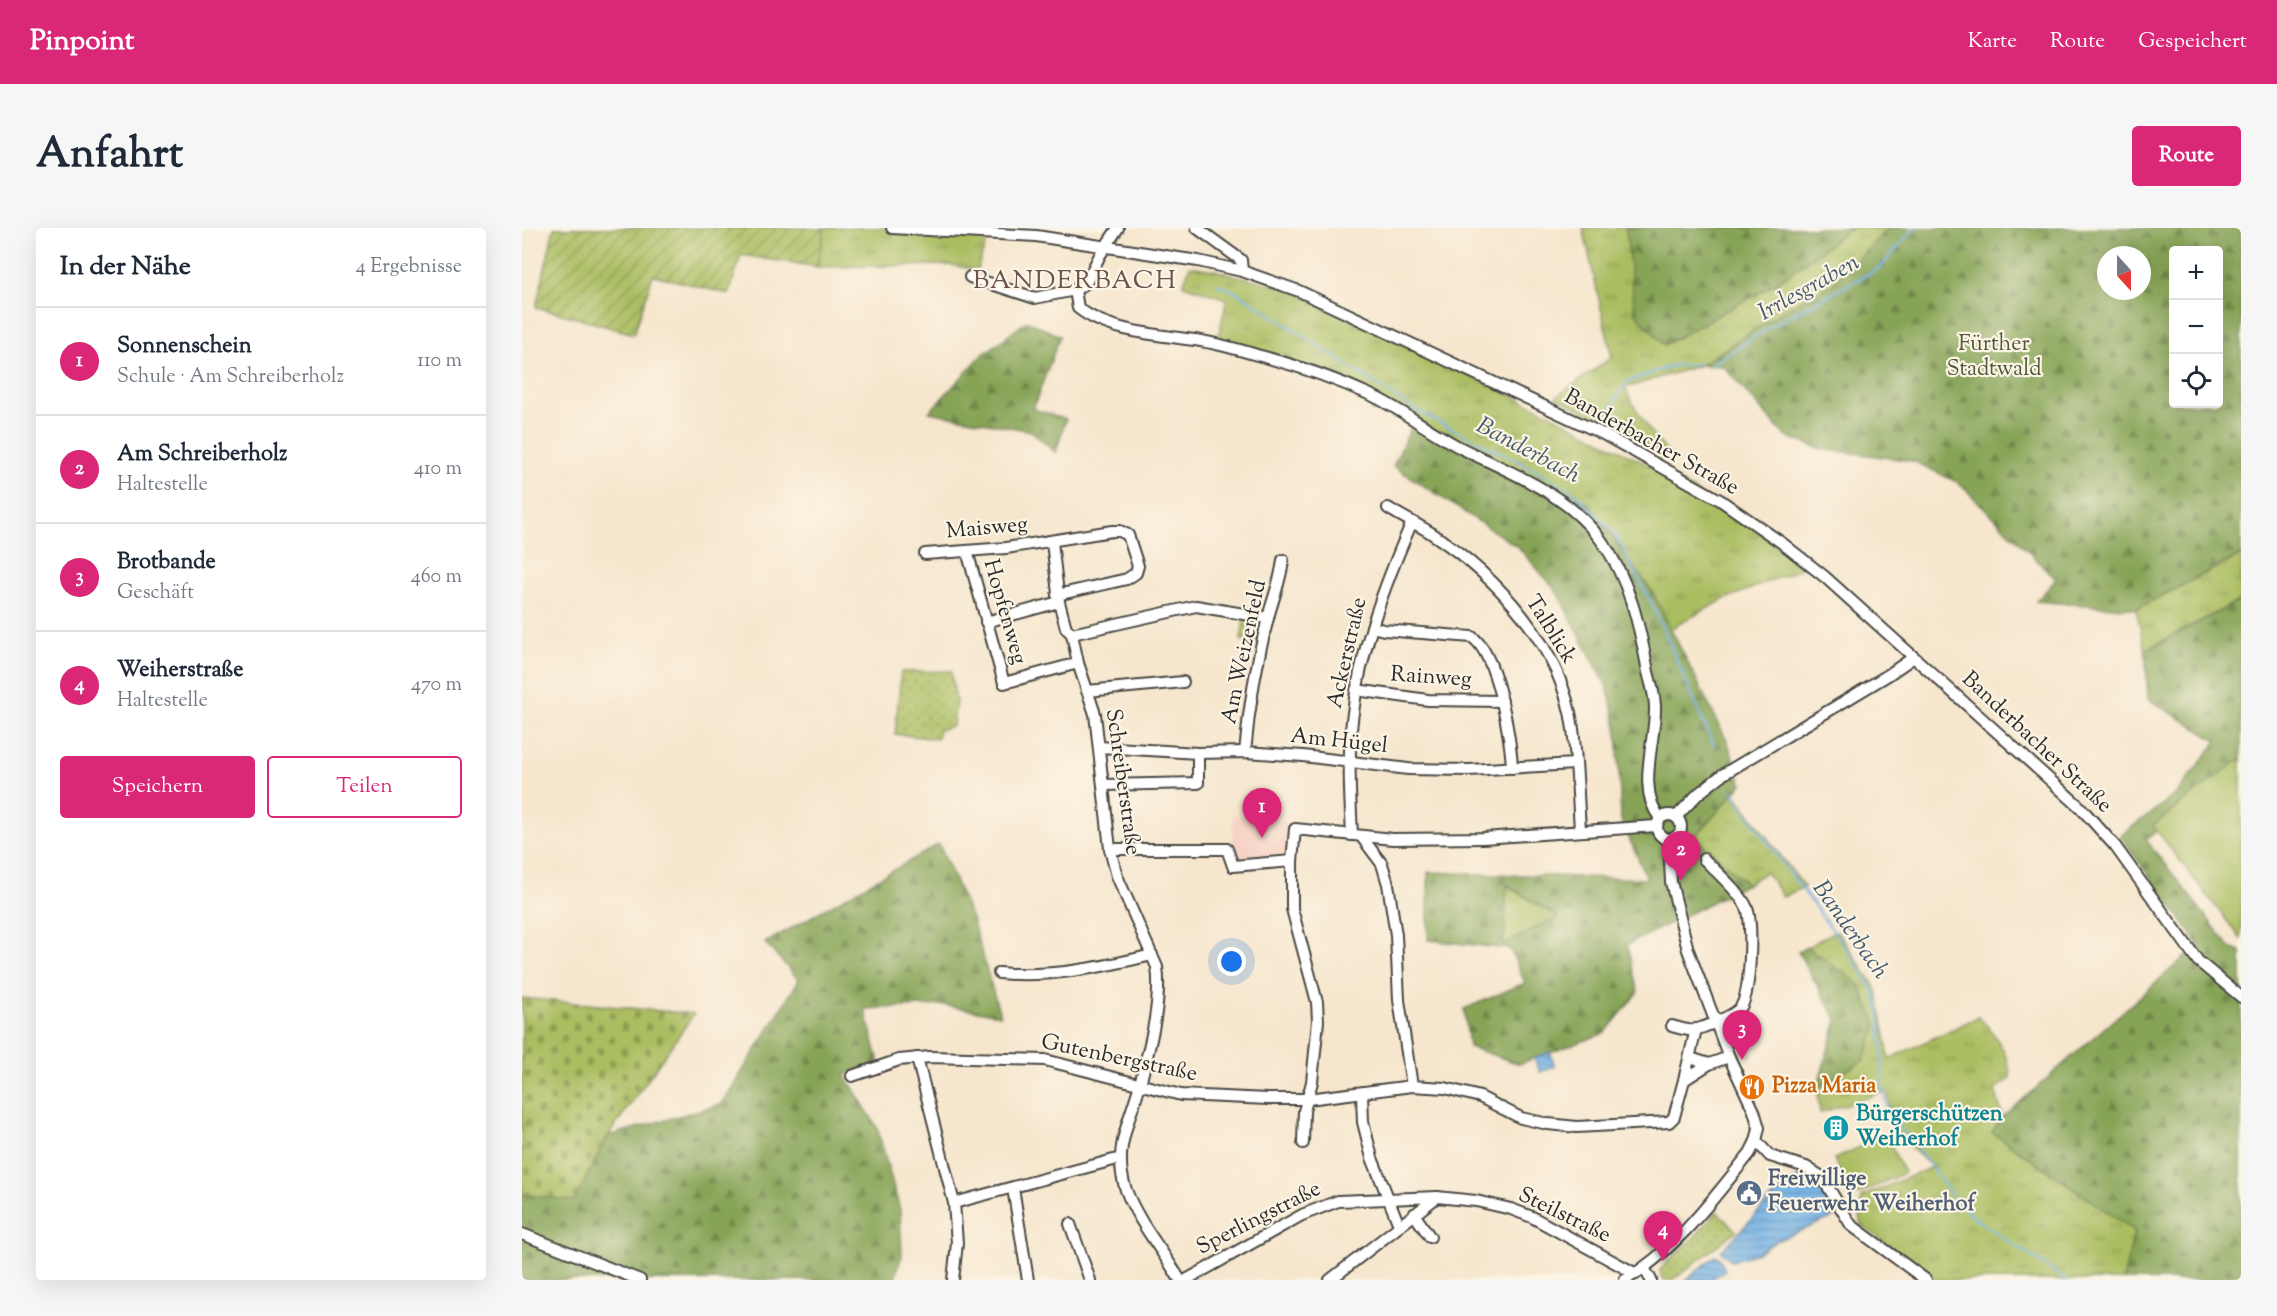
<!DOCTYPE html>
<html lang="de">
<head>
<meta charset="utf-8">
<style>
	:root { --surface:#fff; --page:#f6f6f7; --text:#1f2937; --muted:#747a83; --line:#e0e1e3; --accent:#db2777 }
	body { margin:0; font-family:"Sorts Mill Goudy",serif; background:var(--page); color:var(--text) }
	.controls { position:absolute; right:18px; top:18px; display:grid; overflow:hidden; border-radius:6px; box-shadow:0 6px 24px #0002 }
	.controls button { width:54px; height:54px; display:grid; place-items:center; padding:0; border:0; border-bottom:2px solid var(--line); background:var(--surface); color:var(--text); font:30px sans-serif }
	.compass { position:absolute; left:1575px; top:18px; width:54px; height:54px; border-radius:50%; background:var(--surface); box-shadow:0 6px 24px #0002; rotate:159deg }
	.you { position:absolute; left:710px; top:734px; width:21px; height:21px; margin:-15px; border:4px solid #fff; border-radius:50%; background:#1a73e8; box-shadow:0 0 0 9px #1a73e833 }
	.badge { display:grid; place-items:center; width:39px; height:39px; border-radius:50%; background:var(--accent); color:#fff; font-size:20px; font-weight:700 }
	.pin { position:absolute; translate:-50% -50px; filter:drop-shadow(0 2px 3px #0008) }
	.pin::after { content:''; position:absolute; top:32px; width:21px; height:18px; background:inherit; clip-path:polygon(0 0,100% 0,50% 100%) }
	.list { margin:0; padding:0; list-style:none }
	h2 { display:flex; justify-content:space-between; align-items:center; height:78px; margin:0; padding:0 24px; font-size:26px }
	h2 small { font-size:20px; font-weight:400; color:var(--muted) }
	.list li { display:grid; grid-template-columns:39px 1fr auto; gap:18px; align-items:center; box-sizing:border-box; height:108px; padding:0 24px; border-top:2px solid var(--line) }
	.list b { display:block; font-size:22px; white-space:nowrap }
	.list p { margin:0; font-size:20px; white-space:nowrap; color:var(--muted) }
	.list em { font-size:20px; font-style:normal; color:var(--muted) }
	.actions { display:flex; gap:12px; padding:18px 24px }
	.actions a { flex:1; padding:14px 0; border:2px solid var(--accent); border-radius:6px; text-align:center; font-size:21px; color:var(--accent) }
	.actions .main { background:var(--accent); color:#fff }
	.icon { flex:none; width:33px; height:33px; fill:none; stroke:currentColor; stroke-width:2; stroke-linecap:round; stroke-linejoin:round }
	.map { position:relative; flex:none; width:1719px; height:1052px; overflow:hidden; border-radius:6px }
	header { display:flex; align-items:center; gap:36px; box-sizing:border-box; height:84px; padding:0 30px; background:var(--accent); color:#fff }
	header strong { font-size:28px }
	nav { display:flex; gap:33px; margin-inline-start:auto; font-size:21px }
	.intro { display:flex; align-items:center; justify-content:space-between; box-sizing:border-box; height:144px; padding:0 36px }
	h1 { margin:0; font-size:42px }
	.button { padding:15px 27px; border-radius:6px; background:var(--accent); color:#fff; font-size:21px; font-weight:700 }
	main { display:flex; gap:36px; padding:0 36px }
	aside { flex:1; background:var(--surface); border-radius:6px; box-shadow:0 6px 24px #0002 }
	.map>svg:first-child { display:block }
	.built { fill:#f6d2c4 }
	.grass { fill:url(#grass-tufts); stroke:#6a7446; stroke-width:1.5 }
	.forest { fill:url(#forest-firs); stroke:#596841; stroke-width:1.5; fill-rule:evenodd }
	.cemetery { fill:url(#cemetery-stones); stroke:#6a7446; stroke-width:1.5 }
	.park { fill:url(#park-dots); stroke:#6a7446; stroke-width:1.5 }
	.garden { fill:url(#garden-furrows); stroke:#6a7446; stroke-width:1.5 }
	.pitch { fill:#aabd61; stroke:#6a7446; stroke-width:1.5 }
	.water { fill:url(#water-rules); stroke:#4e6e88; stroke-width:1.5 }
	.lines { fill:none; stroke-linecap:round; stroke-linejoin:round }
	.stream { stroke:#71b0e4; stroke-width:2 }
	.minor-casing { stroke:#494743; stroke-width:14 }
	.minor { stroke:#fff; stroke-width:10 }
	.labels { text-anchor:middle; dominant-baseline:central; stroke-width:4.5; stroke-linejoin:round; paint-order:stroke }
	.park-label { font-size:22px; fill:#51573b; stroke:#fcf5e5 }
	.street-label { font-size:22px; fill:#2b2b2b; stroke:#fcf5e5 }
	.food-label { font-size:22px; font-weight:bold; fill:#c56008; stroke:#fcf5e5; text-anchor:start }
	.culture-label { font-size:22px; font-weight:bold; fill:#0d838f; stroke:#fcf5e5; text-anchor:start }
	.service-label { font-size:22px; font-weight:bold; fill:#4e5e75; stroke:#fcf5e5; text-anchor:start }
	.water-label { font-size:24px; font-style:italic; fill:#445a6c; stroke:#fcf5e5 }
	.quarter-label { font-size:26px; letter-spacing:1.5px; fill:#6b534e; stroke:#fcf5e5 }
</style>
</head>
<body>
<header>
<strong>Pinpoint</strong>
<nav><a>Karte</a><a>Route</a><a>Gespeichert</a></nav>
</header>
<div class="intro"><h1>Anfahrt</h1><a class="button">Route</a></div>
<main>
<aside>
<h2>In der Nähe<small>4 Ergebnisse</small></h2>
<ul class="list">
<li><span class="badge">1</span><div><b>Sonnenschein</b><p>Schule · Am Schreiberholz</p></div><em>110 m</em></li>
<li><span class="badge">2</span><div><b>Am Schreiberholz</b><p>Haltestelle</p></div><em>410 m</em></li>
<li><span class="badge">3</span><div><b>Brotbande</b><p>Geschäft</p></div><em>460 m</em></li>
<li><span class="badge">4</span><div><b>Weiherstraße</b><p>Haltestelle</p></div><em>470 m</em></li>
</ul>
<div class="actions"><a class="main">Speichern</a><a>Teilen</a></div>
</aside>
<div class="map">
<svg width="1719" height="1052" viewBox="0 0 1719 1052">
	<defs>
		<pattern id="grass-tufts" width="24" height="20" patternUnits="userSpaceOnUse" patternTransform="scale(1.5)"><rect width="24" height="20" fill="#aabd61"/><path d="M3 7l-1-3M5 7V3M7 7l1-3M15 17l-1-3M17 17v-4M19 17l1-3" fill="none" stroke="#8b9a50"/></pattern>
		<pattern id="forest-firs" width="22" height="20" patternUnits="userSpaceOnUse" patternTransform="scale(1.5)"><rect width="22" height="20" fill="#87a457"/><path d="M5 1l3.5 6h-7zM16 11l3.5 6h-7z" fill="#6f8648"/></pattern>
		<pattern id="cemetery-stones" width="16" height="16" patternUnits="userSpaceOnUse" patternTransform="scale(1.5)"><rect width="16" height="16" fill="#aabd61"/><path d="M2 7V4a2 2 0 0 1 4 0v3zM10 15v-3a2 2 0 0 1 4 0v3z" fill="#8b9a50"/></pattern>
		<pattern id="park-dots" width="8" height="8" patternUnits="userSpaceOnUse" patternTransform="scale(1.5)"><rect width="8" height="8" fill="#aabd61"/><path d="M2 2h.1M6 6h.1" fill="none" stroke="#8b9a50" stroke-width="1.8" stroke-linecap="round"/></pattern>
		<pattern id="garden-furrows" width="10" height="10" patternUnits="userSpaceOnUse" patternTransform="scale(1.5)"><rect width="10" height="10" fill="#aabd61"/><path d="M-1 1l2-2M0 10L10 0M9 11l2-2" fill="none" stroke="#8b9a50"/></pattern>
		<pattern id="water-rules" width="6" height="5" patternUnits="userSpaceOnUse" patternTransform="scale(1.5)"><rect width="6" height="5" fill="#71b0e4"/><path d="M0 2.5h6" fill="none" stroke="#5d8fb9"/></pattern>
	</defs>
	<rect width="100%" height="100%" fill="#fcf5e5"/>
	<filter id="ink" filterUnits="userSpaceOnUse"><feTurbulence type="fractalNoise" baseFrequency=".0167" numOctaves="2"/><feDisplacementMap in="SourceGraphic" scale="12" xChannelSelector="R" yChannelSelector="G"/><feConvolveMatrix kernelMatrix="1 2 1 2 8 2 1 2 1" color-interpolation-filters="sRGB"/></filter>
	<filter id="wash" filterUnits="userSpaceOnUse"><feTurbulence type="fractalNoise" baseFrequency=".008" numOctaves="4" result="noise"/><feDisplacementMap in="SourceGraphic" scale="24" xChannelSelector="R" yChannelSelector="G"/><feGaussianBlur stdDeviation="1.35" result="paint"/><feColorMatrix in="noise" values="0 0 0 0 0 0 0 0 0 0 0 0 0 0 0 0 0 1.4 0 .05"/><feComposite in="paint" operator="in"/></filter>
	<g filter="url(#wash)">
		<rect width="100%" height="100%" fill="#f6e6cd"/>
		<path class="built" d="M 711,586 L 764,594 L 768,603 L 768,617 L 765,626 L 718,633 L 711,629 Z"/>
		<g class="grass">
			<path d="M 300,0 L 469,0 L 455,42 L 429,37 L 295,39 L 302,2 Z"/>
			<path d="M 1061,0 L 1104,0 L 1142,117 L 1254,55 L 1330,0 L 1367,0 L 1310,57 L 1264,81 L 1179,137 L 1103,160 C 1116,187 1131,212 1154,232 L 1034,169 L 1090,129 Z"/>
			<path d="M 668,38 L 692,42 L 761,59 L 1018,181 L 1148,248 L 1216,289 L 1283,339 L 1201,372 L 1148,401 L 1131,365 L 931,219 L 826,159 L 695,114 L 705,71 L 661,57 Z"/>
			<path d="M 1719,327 L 1719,372 L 1623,422 L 1614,381 Z"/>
			<path d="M 1212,565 L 1282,659 L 1261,669 L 1244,644 L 1225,656 L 1173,609 Z"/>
			<path d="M 984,657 L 1036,689 L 981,717 Z"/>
			<path d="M 1311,704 L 1316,704 L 1355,762 L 1367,831 L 1456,789 C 1472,802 1489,830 1488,851 L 1473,862 L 1481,889 L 1470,904 L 1613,1003 L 1601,1052 L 1415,1052 L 1338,996 L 1339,969 L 1410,939 L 1371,903 L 1365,863 L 1298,885 L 1295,860 L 1342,832 L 1285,719 Z"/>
		</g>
		<g class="forest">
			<path d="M 1104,0 L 1330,0 L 1254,55 L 1142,117 L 1113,85 Z"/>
			<path d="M 1367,0 L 1719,0 L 1719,327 L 1614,381 L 1514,373 L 1534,351 L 1437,255 L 1391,233 L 1299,221 L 1263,208 L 1201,138 L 1179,137 L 1264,81 L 1310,57 ZM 1652,22 L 1696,22 L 1696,176 L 1652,176 ZM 1584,27 L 1620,27 L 1620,63 L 1584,63 Z"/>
			<path d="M 505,93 L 538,108 L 511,181 L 544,191 L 534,225 L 509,203 L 407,184 L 459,128 Z"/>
			<path d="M 891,195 L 931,219 L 1066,275 L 1131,365 L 1206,515 L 1220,556 L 1173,609 L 1225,656 L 1105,717 L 1116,764 L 1083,805 L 997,836 L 947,819 L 942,781 L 1003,755 L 988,721 L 906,712 L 906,644 L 1125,651 L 1099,592 L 1095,499 L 1085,459 L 1033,361 L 996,319 L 871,238 ZM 985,657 L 1035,689 L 1036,689 L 982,716 Z"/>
			<path d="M 1719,372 L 1719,532 L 1718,531 L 1631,598 L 1635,603 L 1624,612 L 1708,719 L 1719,723 L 1719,1052 L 1601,1052 L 1613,1003 L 1470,904 L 1481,889 L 1663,729 L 1678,718 L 1598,608 L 1654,566 L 1695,513 L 1626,471 L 1623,422 Z"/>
			<path d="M 417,616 L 450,691 L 478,787 L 422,777 L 343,781 L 357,834 L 323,847 L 355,899 L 378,982 L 380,1028 L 372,1052 L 0,1052 L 0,966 L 52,973 L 86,908 L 200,876 L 277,752 L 243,715 Z"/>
			<path d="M 1285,719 L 1336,755 L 1355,797 L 1342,832 L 1295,860 L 1315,792 L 1276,724 Z"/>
		</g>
		<path class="cemetery" d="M 0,770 L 172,786 L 86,908 L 52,973 L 0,966 Z"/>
		<g class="park">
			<path d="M 722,391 L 735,395 L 739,403 L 736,414 L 719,412 Z"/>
			<path d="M 429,443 L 434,474 L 431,498 L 417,502 L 415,511 L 373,506 L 379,444 Z"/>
			<path d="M 1195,983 L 1214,1003 L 1151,1052 L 1140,1052 L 1138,1042 L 1169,1013 Z"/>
		</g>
		<path class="garden" d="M 32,0 L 284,0 L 302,2 L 295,39 L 219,27 L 207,66 L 131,47 L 112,106 L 14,79 Z"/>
		<g class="pitch">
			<path d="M 1718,531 L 1719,532 L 1719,711 L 1631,598 Z"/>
			<path d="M 1364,907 L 1382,945 L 1330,969 L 1312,931 Z"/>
		</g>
		<g class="water">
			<path d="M 1028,824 L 1033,839 L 1018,844 L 1012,830 Z"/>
			<path d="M 1280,947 L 1294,956 L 1317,987 L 1254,1013 L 1235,1025 L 1210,1033 L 1199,1023 C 1225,998 1248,966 1280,947 Z"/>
			<path d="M 1194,1027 L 1199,1032 L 1203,1042 L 1188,1052 L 1164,1052 Z"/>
		</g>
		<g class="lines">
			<g class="stream">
				<path d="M 695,56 L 718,66 L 893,182 L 1023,247 L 1054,266 L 1093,306 L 1133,382 L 1192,518"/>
				<path d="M 1188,138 L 1248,99 L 1359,39 L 1392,0"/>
				<path d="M 1081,192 L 1104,154 L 1149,138 L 1177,136"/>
				<path d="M 1210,563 L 1237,603 L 1326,723 L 1354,767 L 1358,787 L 1361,836 L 1360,854 L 1364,876 L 1372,894 L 1389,912 L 1436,975 L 1454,991 L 1544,1052"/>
			</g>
		</g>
	</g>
	<g filter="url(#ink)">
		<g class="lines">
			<defs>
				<g id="minor">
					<path d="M 370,0 L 514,8 L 676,33 L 720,43 L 777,63 L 1081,206 L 1198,272 L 1260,315 L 1303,349 L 1558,579 L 1593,618 L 1676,733 L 1719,769"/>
					<path d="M 675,0 L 719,32 L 720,43"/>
					<path d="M 448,49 L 513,70 L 553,62 L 564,55 L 578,27 L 596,0"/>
					<path d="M 553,62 L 556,80 C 586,104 637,107 673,112 C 694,115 715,121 735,127 C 774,137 814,151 851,168 C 880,182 907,203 937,219 C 988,245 1044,264 1079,312 C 1107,350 1118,399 1126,444 C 1129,455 1133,468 1133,479 C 1134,513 1114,561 1138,590"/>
					<path d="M 866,280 C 880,289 895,296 909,305 C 976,349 1040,419 1051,501 C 1055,535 1056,569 1058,602"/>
					<path d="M 530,314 L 537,374 L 544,400 L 550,406 L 556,435 L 573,486 L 588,621 L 595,648 L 635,739 C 640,775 627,821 618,856 C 608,893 590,922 604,962 C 616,994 641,1023 658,1052"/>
					<path d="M 445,323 L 482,455 L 556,435"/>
					<path d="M 403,326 L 484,320 L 590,303 L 598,303 L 606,307 L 616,338 L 614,345 L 605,351 L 535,367"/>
					<path d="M 464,394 L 537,374"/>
					<path d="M 850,399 L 862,402 L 950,409 C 975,425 989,511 990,540"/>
					<path d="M 550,406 L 674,378 L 746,390"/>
					<path d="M 834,462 L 906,472 L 980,473"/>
					<path d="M 565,463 L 661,454"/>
					<path d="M 577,519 L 676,525 L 723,524 L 781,528 L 886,541 L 947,542 L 1053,536"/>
					<path d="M 723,524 C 727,479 734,435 746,390 C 751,370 759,352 761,332"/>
					<path d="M 581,557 L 676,555 L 676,525"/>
					<circle cx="1147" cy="599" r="12"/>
					<path d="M 1154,589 L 1176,566 L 1200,547 L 1366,447 L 1392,429"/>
					<path d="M 830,607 C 828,568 826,530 830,492 C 838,422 862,358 890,294"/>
					<path d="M 839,608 L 860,636 L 866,656 L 874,707 L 877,772 L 890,858"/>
					<path d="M 588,621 L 705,621 L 711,638 L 770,633"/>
					<path d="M 477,745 C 528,750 581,739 630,727"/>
					<path d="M 1150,798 C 1157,800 1165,803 1172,802 C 1181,800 1213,787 1218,780 C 1229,768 1231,695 1225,680 C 1219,665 1194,644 1182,631"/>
					<path d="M 1174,801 L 1162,852 L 1187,836"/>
					<path d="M 395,830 L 432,975 L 435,1015 L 431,1052"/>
					<path d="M 1168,830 L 1187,836 L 1207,829"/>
					<path d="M 330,848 L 377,832 L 408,829 L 523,832 L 659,867 L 746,871 L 786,871 L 890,858 L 923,860 L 958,869 L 999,890 L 1026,896 L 1055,899 L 1147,894 L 1152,889 L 1162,852"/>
					<path d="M 840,865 L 841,894 L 850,930 L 877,997"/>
					<path d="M 1234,913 L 1248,928 L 1284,939 L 1300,949 L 1329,997 L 1404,1052"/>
					<path d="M 781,915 L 782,883 L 790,854 L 796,793 L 795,774 L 770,681 L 770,633 L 773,601 L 871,611 L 961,610 L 1134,598"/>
					<path d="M 491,960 L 506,1052"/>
					<path d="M 432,975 L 599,930"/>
					<path d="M 892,986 L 908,1009"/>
					<path d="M 548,996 L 568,1052"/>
					<path d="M 0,1006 L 118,1052"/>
					<path d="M 1122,1040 L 1129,1052"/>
					<path d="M 664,1052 L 780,987 L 816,973 L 915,969 L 954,973 L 989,981 L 1010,989 L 1114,1046"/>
					<path d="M 808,1052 L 915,969"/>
					<path d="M 1103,1052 C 1154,1022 1191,971 1228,925 L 1234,913 L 1237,900 L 1232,883 L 1207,829 L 1166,722 L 1149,654 L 1147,611"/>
				</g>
			</defs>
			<use href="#minor" class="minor-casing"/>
			<use href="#minor" class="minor"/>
		</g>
	</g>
	<defs>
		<symbol id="restaurant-disc" viewBox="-11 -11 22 22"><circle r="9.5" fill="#e8710a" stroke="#fcf5e5"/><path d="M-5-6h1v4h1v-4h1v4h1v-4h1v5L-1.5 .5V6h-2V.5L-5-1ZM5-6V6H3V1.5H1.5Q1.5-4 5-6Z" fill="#fff"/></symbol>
		<symbol id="building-disc" viewBox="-11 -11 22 22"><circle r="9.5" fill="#0f9aa8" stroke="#fcf5e5"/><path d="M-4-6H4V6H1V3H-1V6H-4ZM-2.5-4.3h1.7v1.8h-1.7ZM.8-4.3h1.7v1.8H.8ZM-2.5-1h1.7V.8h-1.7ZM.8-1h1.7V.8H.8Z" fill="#fff"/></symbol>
		<symbol id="civic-disc" viewBox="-11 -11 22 22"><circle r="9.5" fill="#5c6f8a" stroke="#fcf5e5"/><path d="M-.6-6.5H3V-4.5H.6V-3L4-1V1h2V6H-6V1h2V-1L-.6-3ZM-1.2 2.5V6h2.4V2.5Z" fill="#fff"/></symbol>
	</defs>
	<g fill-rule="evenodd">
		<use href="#restaurant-disc" x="1215" y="844" width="30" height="30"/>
		<use href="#building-disc" x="1299" y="885" width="30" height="30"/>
		<use href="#civic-disc" x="1212" y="950" width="30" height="30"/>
	</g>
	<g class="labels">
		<g class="park-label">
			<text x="1472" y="117">Fürther<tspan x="1472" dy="25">Stadtwald</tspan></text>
		</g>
		<g class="street-label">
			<text transform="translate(1129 215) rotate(29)">Banderbacher Straße</text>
			<text transform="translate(465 301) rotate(-5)">Maisweg</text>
			<text transform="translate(482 384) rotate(74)">Hopfenweg</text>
			<text transform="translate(1028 402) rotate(58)">Talblick</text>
			<text transform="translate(723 424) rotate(-78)">Am Weizenfeld</text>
			<text transform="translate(826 425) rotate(-77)">Ackerstraße</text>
			<text transform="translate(909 450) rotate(4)">Rainweg</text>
			<text transform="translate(817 514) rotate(6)">Am Hügel</text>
			<text transform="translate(1514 515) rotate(43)">Banderbacher Straße</text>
			<text transform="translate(600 554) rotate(82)">Schreiberstraße</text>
			<text transform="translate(597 831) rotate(12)">Gutenbergstraße</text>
			<text transform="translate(1042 988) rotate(26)">Steilstraße</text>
			<text transform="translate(737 991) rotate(-27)">Sperlingstraße</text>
		</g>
		<g class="food-label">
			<text x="1250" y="859">Pizza Maria</text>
		</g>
		<g class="culture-label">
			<text x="1334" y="887">Bürgerschützen<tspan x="1334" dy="25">Weiherhof</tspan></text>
		</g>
		<g class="service-label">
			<text x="1246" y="952">Freiwillige<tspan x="1246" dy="25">Feuerwehr Weiherhof</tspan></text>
		</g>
		<g class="water-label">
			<text transform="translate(1287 60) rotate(-29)">Irrlesgraben</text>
			<text transform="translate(1006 223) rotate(28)">Banderbach</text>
			<text transform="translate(1328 702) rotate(55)">Banderbach</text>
		</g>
		<g class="quarter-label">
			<text x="553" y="53">BANDERBACH</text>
		</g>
	</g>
</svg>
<div class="controls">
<button>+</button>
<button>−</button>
<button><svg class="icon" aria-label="locate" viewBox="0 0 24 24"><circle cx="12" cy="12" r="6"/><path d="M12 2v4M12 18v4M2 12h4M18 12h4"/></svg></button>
</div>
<svg class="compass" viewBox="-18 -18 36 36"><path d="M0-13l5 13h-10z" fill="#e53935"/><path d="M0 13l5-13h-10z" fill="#747a83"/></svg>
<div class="you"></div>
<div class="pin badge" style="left:740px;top:610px">1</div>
<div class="pin badge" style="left:1159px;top:653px">2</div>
<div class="pin badge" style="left:1220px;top:832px">3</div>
<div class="pin badge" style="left:1141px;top:1033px">4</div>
</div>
</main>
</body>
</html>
